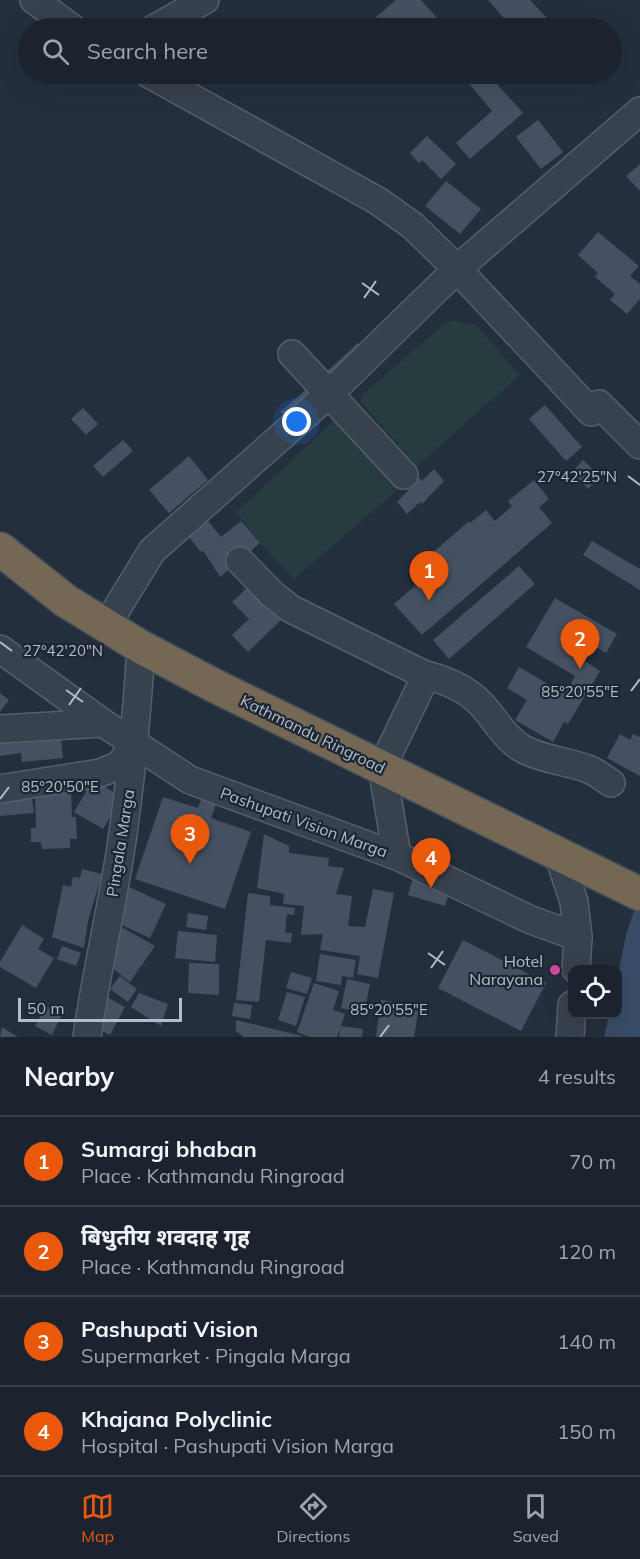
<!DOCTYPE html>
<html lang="en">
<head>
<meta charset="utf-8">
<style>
	:root { --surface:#1b232e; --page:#242b36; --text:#f1f3f6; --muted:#a0a4aa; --line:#39404a; --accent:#ea580c }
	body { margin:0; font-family:Mulish,"Noto Sans Devanagari",sans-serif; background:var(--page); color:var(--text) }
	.controls { position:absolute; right:18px; bottom:18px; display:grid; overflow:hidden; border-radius:12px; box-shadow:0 6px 24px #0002 }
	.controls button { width:54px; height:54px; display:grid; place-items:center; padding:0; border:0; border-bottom:2px solid var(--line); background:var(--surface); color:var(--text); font:30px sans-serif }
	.scale { position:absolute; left:18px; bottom:15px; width:164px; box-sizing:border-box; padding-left:6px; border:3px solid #b4bcc9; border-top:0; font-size:16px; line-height:21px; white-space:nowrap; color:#b4bcc9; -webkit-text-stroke:4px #1d2633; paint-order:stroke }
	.you { position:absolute; left:297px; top:422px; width:21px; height:21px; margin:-15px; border:4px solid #fff; border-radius:50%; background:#1a73e8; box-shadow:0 0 0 9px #1a73e833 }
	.badge { display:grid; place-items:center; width:39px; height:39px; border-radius:50%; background:var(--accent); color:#fff; font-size:20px; font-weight:700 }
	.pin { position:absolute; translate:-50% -50px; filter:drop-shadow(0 2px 3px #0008) }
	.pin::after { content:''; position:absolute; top:32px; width:21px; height:18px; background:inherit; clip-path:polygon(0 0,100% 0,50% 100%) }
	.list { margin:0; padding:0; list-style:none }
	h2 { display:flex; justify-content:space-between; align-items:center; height:78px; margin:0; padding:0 24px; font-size:26px }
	h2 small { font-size:20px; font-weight:400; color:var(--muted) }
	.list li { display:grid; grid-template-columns:39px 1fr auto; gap:18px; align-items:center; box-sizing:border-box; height:90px; padding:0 24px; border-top:2px solid var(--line) }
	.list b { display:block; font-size:22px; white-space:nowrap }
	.list p { margin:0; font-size:20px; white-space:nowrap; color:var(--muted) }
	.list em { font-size:20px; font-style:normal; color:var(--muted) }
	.icon { flex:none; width:33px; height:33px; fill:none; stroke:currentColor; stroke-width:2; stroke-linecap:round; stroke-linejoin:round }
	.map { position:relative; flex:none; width:640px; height:1037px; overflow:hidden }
	.search { position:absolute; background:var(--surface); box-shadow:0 6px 24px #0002; left:18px; right:18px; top:18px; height:66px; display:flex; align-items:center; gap:15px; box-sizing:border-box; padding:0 21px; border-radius:33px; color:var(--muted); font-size:22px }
	.sheet { height:438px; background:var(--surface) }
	nav { display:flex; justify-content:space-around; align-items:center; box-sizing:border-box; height:84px; border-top:2px solid var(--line); background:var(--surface); font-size:16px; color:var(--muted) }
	nav a { display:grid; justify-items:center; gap:3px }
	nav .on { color:var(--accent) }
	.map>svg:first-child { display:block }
	.green { fill:#263c3f }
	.water { fill:#394c67 }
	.building { fill:#455162 }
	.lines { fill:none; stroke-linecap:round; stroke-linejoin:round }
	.minor-casing { stroke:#565f6c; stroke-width:30 }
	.highway-casing { stroke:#434c59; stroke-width:36 }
	.minor { stroke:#38414e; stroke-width:27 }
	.highway { stroke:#746855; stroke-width:33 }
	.ticks { fill:none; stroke:#b4bcc9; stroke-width:2 }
	.hotel-dot { fill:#d1479c; stroke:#1d2633; stroke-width:2 }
	.labels { text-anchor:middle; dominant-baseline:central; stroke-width:4.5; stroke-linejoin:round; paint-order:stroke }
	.street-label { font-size:16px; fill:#b4bcc9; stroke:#1d2633 }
	.poi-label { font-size:16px; fill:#b4bcc9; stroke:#1d2633; text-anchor:end }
	.ticks-label { font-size:15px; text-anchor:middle; fill:#b4bcc9; stroke:#1d2633; stroke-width:4.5; stroke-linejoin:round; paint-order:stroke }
</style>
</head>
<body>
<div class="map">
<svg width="640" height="1037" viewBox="0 0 640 1037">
	<rect width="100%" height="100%" fill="#242f3e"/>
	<g class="green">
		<path d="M 453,320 L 476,325 L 520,375 L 417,466 L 361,402 L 361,396 L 444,324 Z"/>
		<path d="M 336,419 L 403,485 L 294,579 L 260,543 L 236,512 Z"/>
	</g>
	<path class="water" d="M 640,892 L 640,1037 L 604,1037 L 609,1015 L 618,1014 L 618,975 L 626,935 Z"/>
	<g class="building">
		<path d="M 396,0 L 421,0 L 446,28 L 416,28 L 408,19 L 396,28 L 363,28 Z"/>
		<path d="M 488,0 L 530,0 L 546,17 L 533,28 L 513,28 Z"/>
		<path d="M 461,74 L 488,74 L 523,113 L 470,159 L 456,143 L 492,111 Z"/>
		<path d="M 538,120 L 563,152 L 541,169 L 516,137 Z"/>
		<path d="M 427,136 L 456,164 L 441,179 L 422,160 L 419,163 L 410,153 Z"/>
		<path d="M 640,164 L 640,191 L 626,176 Z"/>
		<path d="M 446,181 L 481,209 L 460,234 L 425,206 Z"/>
		<path d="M 598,232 L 639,266 L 630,276 L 640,284 L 640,299 L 627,314 L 610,300 L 615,294 L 595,277 L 598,273 L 578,255 Z"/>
		<path d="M 358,343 L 365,351 L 330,383 L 323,375 Z"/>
		<path d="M 309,387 L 317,397 L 289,421 L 280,412 Z"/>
		<path d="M 545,405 L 582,447 L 566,461 L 529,419 Z"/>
		<path d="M 83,408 L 98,424 L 86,435 L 71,419 Z"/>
		<path d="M 123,440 L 133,451 L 103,477 L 93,466 Z"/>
		<path d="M 189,456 L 208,480 L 169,513 L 149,490 Z"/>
		<path d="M 583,460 L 600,476 L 588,489 L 572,472 Z"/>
		<path d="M 434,469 L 444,481 L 422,504 L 420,502 L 407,514 L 397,502 L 420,478 L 422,481 Z"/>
		<path d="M 534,480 L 549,499 L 539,507 L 552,523 L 422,635 L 394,604 L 431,572 L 422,562 L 468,522 L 470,523 L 486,510 L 495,521 L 512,506 L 508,501 Z"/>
		<path d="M 202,513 L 221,537 L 241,521 L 260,543 L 220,577 L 204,552 L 200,551 L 183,530 Z"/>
		<path d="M 592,541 L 640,569 L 640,590 L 583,555 Z"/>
		<path d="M 519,566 L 535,584 L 449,659 L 433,640 Z"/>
		<path d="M 249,586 L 281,620 L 248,652 L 232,635 L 249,619 L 232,602 Z"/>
		<path d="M 555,598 L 617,634 L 606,653 L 594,646 L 585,661 L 600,671 L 568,724 L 564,722 L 553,742 L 515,720 L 527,700 L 507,688 L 519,667 L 565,694 L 575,676 L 526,647 Z"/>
		<path d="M 0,693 L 9,700 L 0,712 Z"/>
		<path d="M 60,728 L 63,758 L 22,762 L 21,753 L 0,756 L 0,734 Z"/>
		<path d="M 620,734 L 630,740 L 633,734 L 640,737 L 640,776 L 607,758 Z"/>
		<path d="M 93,780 L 122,797 L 103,829 L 74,812 Z"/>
		<path d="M 71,788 L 72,817 L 76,817 L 77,839 L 70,839 L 70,848 L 42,849 L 41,842 L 31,842 L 31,828 L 36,828 L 35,789 Z"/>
		<path d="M 202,796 L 217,801 L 211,818 L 251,832 L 225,909 L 135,879 L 163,797 L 198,808 Z"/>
		<path d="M 32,799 L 34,813 L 0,816 L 0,802 Z"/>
		<path d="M 264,834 L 289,846 L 289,853 L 329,858 L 328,866 L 344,868 L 336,894 L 352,896 L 348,926 L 365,927 L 373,889 L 394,893 L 378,978 L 357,974 L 360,956 L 320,950 L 323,934 L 301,935 L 304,906 L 283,904 L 284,894 L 257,888 Z"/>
		<path d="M 82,869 L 102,874 L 88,921 L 84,948 L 52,937 L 63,885 L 71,887 L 73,877 L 80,878 Z"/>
		<path d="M 414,874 L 451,886 L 445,906 L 408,895 Z"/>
		<path d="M 129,887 L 166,904 L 150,938 L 113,921 Z"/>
		<path d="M 248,893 L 270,896 L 270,905 L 295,908 L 294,915 L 287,914 L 285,933 L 292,933 L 291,943 L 266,940 L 259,1002 L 236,1000 Z"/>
		<path d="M 188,913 L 208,916 L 206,930 L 186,927 Z"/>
		<path d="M 111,921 L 155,946 L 130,982 L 100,959 Z"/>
		<path d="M 22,925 L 44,939 L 38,949 L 54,958 L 36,988 L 0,967 L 0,962 Z"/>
		<path d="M 178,931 L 217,935 L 215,962 L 175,958 Z"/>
		<path d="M 463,940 L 546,983 L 521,1031 L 438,988 Z"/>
		<path d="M 62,946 L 81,953 L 76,966 L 57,959 Z"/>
		<path d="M 320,954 L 356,960 L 353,978 L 342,976 L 341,985 L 316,981 Z"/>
		<path d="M 189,963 L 219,964 L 219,995 L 188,993 Z"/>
		<path d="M 291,972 L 312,978 L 307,994 L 286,988 Z"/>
		<path d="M 120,976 L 137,989 L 128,1002 L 110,989 Z"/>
		<path d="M 347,979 L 370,984 L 364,1013 L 341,1008 Z"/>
		<path d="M 314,983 L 339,991 L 333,1010 L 345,1014 L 337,1037 L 309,1037 L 297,1032 Z"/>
		<path d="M 287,992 L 305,997 L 296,1026 L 278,1020 Z"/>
		<path d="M 139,993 L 168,1004 L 161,1026 L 131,1007 Z"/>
		<path d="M 107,997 L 125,1007 L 110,1035 L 91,1025 Z"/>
		<path d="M 381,1000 L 419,1006 L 414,1037 L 376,1037 Z"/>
		<path d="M 234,1003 L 252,1005 L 250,1019 L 232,1016 Z"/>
		<path d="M 46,1006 L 62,1014 L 52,1035 L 35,1026 Z"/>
		<path d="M 236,1020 L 302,1036 L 302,1037 L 244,1037 L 236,1031 Z"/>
		<path d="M 340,1026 L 363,1029 L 362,1037 L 339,1037 Z"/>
		<path d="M 2,1027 L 18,1037 L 0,1037 Z"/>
	</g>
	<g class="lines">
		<defs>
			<g id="minor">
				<path d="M 34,0 L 72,28"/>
				<path d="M 155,28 L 205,0"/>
				<path d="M 640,111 L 457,269 L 591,412 L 599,404 L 640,445"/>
				<path d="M 292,354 L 404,475"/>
				<path d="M 240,561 L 272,594 L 291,609 L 423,674 L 421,686 L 382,767 L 397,856"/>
				<path d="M 106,626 L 152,551 L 329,394 L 457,269 L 413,226 L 378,201 L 149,74"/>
				<path d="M 0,649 L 103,723 L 190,780 L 397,856 L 531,920 L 578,937"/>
				<path d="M 423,674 C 445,680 464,687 480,703 C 495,718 505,740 525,750 C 545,760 567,761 588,769 C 596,772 604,778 611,783"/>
				<path d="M 0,729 L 103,723"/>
				<path d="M 0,789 L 100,773 L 120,765 L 135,742"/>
				<path d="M 559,856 L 574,902 L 578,937 L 576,969"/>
				<path d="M 87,1037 C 94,987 105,938 114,888 C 129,809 136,728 141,647"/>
				<path d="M 570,1037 L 572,1005"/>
			</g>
			<path id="highway" d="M 0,549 L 66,601 L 141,647 L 215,686 L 640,894"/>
		</defs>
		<use href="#minor" class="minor-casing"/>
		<use href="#highway" class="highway-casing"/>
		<use href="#minor" class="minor"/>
		<use href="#highway" class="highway"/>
	</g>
	<path class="ticks" d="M 362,283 L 379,295M 364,298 L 376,281M 628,476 L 640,485M 0,642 L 12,651M 66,690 L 83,702M 631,691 L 640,679M 69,705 L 81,688M 0,799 L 9,787M 428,953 L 445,965M 431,968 L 443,951M 380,1037 L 389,1025"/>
	<circle class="hotel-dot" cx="555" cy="970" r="6"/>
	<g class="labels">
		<g class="street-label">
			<text transform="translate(313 734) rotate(26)">Kathmandu Ringroad</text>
			<text transform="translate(304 822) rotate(20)">Pashupati Vision Marga</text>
			<text transform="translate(120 843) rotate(-81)">Pingala Marga</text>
		</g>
		<g class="poi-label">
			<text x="543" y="961">Hotel<tspan x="543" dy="18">Narayana</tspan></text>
		</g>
	</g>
	<g class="ticks-label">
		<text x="577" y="482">27°42'25"N</text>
		<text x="63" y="656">27°42'20"N</text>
		<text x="580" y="697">85°20'55"E</text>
		<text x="60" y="792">85°20'50"E</text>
		<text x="389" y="1015">85°20'55"E</text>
	</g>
</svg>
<div class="controls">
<button><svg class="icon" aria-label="locate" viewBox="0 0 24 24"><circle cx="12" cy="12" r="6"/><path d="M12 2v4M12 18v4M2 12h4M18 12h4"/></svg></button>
</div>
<div class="scale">50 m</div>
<div class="you"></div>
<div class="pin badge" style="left:429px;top:601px">1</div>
<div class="pin badge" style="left:580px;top:669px">2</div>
<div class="pin badge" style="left:190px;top:864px">3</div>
<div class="pin badge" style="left:431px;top:888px">4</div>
<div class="search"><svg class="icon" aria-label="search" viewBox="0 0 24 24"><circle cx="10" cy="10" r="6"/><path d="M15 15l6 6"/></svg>Search here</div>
</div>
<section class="sheet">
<h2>Nearby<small>4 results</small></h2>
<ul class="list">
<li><span class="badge">1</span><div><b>Sumargi bhaban</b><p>Place · Kathmandu Ringroad</p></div><em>70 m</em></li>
<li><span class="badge">2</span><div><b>बिधुतीय शवदाह गृह</b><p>Place · Kathmandu Ringroad</p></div><em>120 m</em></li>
<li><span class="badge">3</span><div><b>Pashupati Vision</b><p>Supermarket · Pingala Marga</p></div><em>140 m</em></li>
<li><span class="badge">4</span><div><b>Khajana Polyclinic</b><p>Hospital · Pashupati Vision Marga</p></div><em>150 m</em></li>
</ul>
</section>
<nav>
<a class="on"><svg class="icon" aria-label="map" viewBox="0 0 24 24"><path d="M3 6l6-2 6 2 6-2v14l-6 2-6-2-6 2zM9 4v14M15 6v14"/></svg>Map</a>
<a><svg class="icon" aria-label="directions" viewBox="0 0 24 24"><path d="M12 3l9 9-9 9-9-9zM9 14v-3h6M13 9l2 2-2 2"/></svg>Directions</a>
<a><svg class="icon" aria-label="saved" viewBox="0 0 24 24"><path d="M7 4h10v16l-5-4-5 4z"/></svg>Saved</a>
</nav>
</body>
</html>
